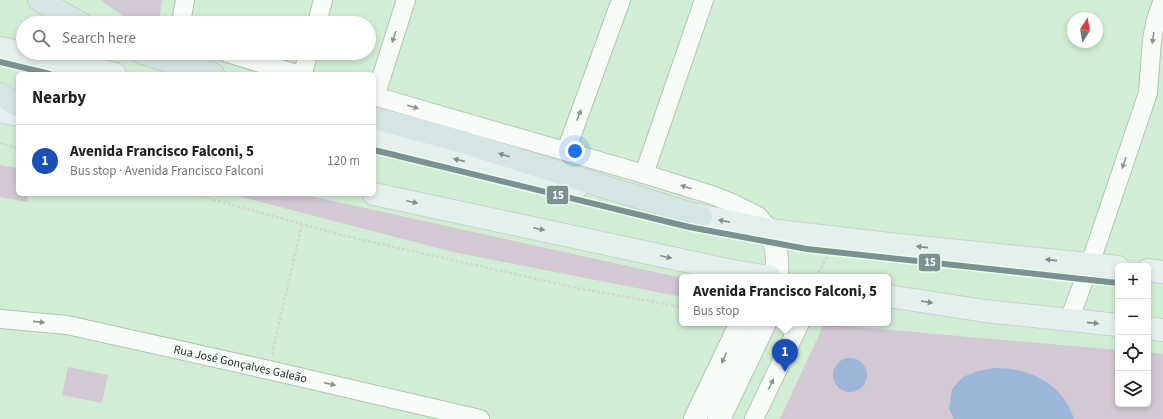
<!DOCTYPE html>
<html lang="en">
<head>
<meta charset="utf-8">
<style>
	:root { --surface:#fff; --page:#f2f2f2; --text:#202124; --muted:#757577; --line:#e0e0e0; --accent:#2563eb }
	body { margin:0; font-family:"Source Sans 3",sans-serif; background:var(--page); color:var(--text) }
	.controls { position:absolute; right:12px; bottom:12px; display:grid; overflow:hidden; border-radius:6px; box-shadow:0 2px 6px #0003 }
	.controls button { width:36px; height:36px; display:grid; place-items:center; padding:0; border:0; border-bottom:1px solid var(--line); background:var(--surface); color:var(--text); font:20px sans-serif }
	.compass { position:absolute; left:1067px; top:12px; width:36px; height:36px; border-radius:50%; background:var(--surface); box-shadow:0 2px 6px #0003; rotate:12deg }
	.you { position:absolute; left:575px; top:151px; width:14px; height:14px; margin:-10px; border:3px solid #fff; border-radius:50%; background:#1a73e8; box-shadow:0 0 0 6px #1a73e833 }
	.badge { display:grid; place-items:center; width:26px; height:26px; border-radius:50%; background:var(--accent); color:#fff; font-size:13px; font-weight:700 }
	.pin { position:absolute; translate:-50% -33px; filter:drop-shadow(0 1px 2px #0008) }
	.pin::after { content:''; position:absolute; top:21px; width:14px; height:12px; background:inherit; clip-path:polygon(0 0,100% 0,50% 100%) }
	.popup { position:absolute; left:679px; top:274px; width:212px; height:52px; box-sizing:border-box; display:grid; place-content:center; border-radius:6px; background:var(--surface); filter:drop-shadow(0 1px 3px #0005); font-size:13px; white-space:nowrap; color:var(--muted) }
	.popup b { font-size:15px; color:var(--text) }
	.popup::after { content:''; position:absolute; left:50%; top:100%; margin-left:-8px; border:8px solid transparent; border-top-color:var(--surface) }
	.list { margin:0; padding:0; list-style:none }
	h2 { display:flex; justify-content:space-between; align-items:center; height:52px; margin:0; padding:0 16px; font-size:17px }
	h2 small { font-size:13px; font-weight:400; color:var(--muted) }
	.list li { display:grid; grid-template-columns:26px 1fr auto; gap:12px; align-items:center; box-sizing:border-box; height:72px; padding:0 16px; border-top:1px solid var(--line) }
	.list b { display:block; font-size:15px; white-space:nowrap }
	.list p { margin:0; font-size:13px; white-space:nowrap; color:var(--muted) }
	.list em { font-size:13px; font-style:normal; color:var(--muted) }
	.icon { flex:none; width:22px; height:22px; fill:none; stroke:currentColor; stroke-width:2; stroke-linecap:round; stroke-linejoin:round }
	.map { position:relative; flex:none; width:1163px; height:419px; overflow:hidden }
	.search { position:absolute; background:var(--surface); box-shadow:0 2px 6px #0003; left:16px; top:16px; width:360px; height:44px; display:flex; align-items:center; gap:10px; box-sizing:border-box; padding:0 14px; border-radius:22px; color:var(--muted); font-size:15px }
	.panel { position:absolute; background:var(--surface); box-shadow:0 2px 6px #0003; left:16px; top:72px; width:360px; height:124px; border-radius:6px }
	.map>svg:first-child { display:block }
	.green { fill:#d3c8d3 }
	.water { fill:#9cb6d9 }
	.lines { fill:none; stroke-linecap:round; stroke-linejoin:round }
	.street-casing { stroke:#afc6b2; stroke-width:20 }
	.secondary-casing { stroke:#afc6b2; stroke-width:24 }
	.primary-casing { stroke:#c5d3c7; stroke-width:24 }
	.highway-casing { stroke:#c5d3c7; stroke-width:24 }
	.path { stroke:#ced8d0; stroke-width:2.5; stroke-dasharray:3 2; stroke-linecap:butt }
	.street { stroke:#f8fcf9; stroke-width:18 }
	.secondary { stroke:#f8fcf9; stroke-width:22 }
	.primary { stroke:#e4f0ed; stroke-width:22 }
	.highway { stroke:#d4e6e4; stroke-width:22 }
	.metro-1-casing { stroke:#e9feea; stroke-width:9 }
	.metro-1 { stroke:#7b9192; stroke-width:6 }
	.oneway { fill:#8a968c }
	.oneway2 { fill:#788c82 }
	.oneway3 { fill:#809086 }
	.labels { text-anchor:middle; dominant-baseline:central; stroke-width:3; stroke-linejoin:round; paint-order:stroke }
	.street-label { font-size:12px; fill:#1c311f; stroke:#e9feea }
	.line-badge { stroke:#e9feea; stroke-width:1.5 }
	.badge-label { font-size:11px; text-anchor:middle; font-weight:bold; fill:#fff }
</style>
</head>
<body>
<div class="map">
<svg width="1163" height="419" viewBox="0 0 1163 419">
	<rect width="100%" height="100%" fill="#d1eed4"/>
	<g class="green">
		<path d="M 101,0 L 162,0 L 159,23 L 139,23 L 123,16 Z"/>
		<path d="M 0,165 L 18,168 L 18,194 L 28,194 L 27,202 L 0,197 Z"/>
		<path d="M 230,194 L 301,194 L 682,278 L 682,297 L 453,252 Z"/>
		<path d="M 824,324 L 1118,350 L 1118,404 L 1148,404 L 1148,352 L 1163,354 L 1163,419 L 780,419 Z"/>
		<path d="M 68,367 L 108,375 L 102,403 L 62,395 Z"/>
	</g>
	<g class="water">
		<circle cx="850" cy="375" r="17"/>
		<path d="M 994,368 C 1030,368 1062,383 1074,419 L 954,419 L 949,409 L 952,389 L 963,377 L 978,371 Z"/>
	</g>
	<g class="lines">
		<defs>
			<g id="street">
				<path d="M 181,23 L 185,0"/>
				<path d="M 317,23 L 323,0"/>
				<path d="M 227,53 L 297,74"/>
				<path d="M 303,74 L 308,53"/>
				<path d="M 374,96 L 644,174 L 712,195 L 732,203 L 758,216 L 770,230"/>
				<path d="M 375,97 L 406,0"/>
				<path d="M 566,151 L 621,0"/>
				<path d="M 644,174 L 704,0"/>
				<path id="s1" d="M 0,319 L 67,325 L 269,370 L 480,419"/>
				<path d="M 1069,320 L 1090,264 L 1148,93 L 1152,40 L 1156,19 L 1163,0"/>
				<path d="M 754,419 L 800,323"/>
			</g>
			<g id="secondary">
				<path d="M 770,230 C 777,245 778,260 777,277"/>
				<path d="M 695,419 L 741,323"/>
				<path d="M 719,419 L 765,323"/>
			</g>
			<g id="primary">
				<path d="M 0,48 L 23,53"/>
				<path d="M 24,53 L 115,74"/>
				<path d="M 0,111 L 18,115"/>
				<path d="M 374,139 L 577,187"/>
				<path d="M 374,194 L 737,272 L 770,277"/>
				<path d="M 683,212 L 770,230 L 889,244 L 1118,267"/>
				<path d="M 1148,270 L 1163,272"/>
				<path d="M 888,296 L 985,311 L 1118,325"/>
				<path d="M 1148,328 L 1163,330"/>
			</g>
			<g id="highway">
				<path d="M 39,0 L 80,23"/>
				<path d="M 142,53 L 213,74"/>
				<path d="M 0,94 L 17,105"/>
				<path d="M 374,118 L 459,141 L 701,217"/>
			</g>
		</defs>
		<use href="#street" class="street-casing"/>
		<use href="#secondary" class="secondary-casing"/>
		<use href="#primary" class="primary-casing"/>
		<use href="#highway" class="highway-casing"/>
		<g class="path">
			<path d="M 0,143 L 18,148"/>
			<path d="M 194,194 L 341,235 L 577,288 L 682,307"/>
			<path d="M 816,277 L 828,255"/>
			<path d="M 272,354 L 302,224"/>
		</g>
		<use href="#street" class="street"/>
		<use href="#secondary" class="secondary"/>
		<use href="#primary" class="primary"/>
		<use href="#highway" class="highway"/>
		<defs>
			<g id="metro-1">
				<path d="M 0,62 L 50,74"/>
				<path d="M 374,150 L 689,227 L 807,249 L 1118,283"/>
			</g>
		</defs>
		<use href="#metro-1" class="metro-1-casing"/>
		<use href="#metro-1" class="metro-1"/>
	</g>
	<defs><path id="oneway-solid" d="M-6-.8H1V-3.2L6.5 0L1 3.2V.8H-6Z"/></defs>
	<g class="oneway">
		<use href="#oneway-solid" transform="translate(394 37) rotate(108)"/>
		<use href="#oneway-solid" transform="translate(1153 38) rotate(98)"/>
		<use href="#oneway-solid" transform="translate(413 107) rotate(16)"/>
		<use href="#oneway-solid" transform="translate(579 115) rotate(-70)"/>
		<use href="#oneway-solid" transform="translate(1124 163) rotate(109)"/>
		<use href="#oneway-solid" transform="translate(686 187) rotate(-163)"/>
		<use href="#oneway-solid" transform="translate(39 322) rotate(6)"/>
		<use href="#oneway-solid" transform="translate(724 358) rotate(115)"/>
		<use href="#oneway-solid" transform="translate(330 384) rotate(13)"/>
		<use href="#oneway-solid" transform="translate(771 384) rotate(-64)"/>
	</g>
	<use class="oneway2" href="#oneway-solid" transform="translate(504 155) rotate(-163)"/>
	<g class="oneway3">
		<use href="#oneway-solid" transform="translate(459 160) rotate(-167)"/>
		<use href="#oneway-solid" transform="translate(412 202) rotate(12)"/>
		<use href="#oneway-solid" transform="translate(724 221) rotate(-169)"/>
		<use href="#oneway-solid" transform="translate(539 229) rotate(12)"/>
		<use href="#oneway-solid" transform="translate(922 247) rotate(-174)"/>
		<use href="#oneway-solid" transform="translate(666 257) rotate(12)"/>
		<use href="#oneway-solid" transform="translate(1051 260) rotate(-174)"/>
		<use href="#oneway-solid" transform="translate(927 302) rotate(9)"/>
		<use href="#oneway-solid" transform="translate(1093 323) rotate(6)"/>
	</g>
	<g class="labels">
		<g class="street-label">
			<text stroke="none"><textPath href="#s1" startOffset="245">Rua José Gonçalves Galeão</textPath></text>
		</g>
	</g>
	<g class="line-badge">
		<rect x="546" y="185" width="23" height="20" rx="4" fill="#7b9192"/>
		<rect x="918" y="253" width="23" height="19" rx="4" fill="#7b9192"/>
	</g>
	<g class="badge-label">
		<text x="558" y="199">15</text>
		<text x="930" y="266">15</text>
	</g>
</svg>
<div class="controls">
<button>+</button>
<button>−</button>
<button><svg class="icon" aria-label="locate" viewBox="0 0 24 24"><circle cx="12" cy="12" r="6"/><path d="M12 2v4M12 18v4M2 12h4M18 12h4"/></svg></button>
<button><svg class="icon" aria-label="layers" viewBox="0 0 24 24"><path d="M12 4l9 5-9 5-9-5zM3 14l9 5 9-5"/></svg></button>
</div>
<svg class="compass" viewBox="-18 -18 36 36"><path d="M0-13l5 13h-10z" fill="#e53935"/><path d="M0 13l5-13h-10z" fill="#757577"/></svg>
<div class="you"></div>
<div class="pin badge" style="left:785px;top:372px;background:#1a4fb4">1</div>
<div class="popup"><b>Avenida Francisco Falconi, 5</b>Bus stop</div>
<div class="search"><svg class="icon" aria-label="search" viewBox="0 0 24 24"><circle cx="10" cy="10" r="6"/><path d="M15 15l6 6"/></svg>Search here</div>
<section class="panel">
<h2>Nearby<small></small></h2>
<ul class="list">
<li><span class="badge" style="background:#1a4fb4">1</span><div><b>Avenida Francisco Falconi, 5</b><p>Bus stop · Avenida Francisco Falconi</p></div><em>120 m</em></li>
</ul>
</section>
</div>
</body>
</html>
